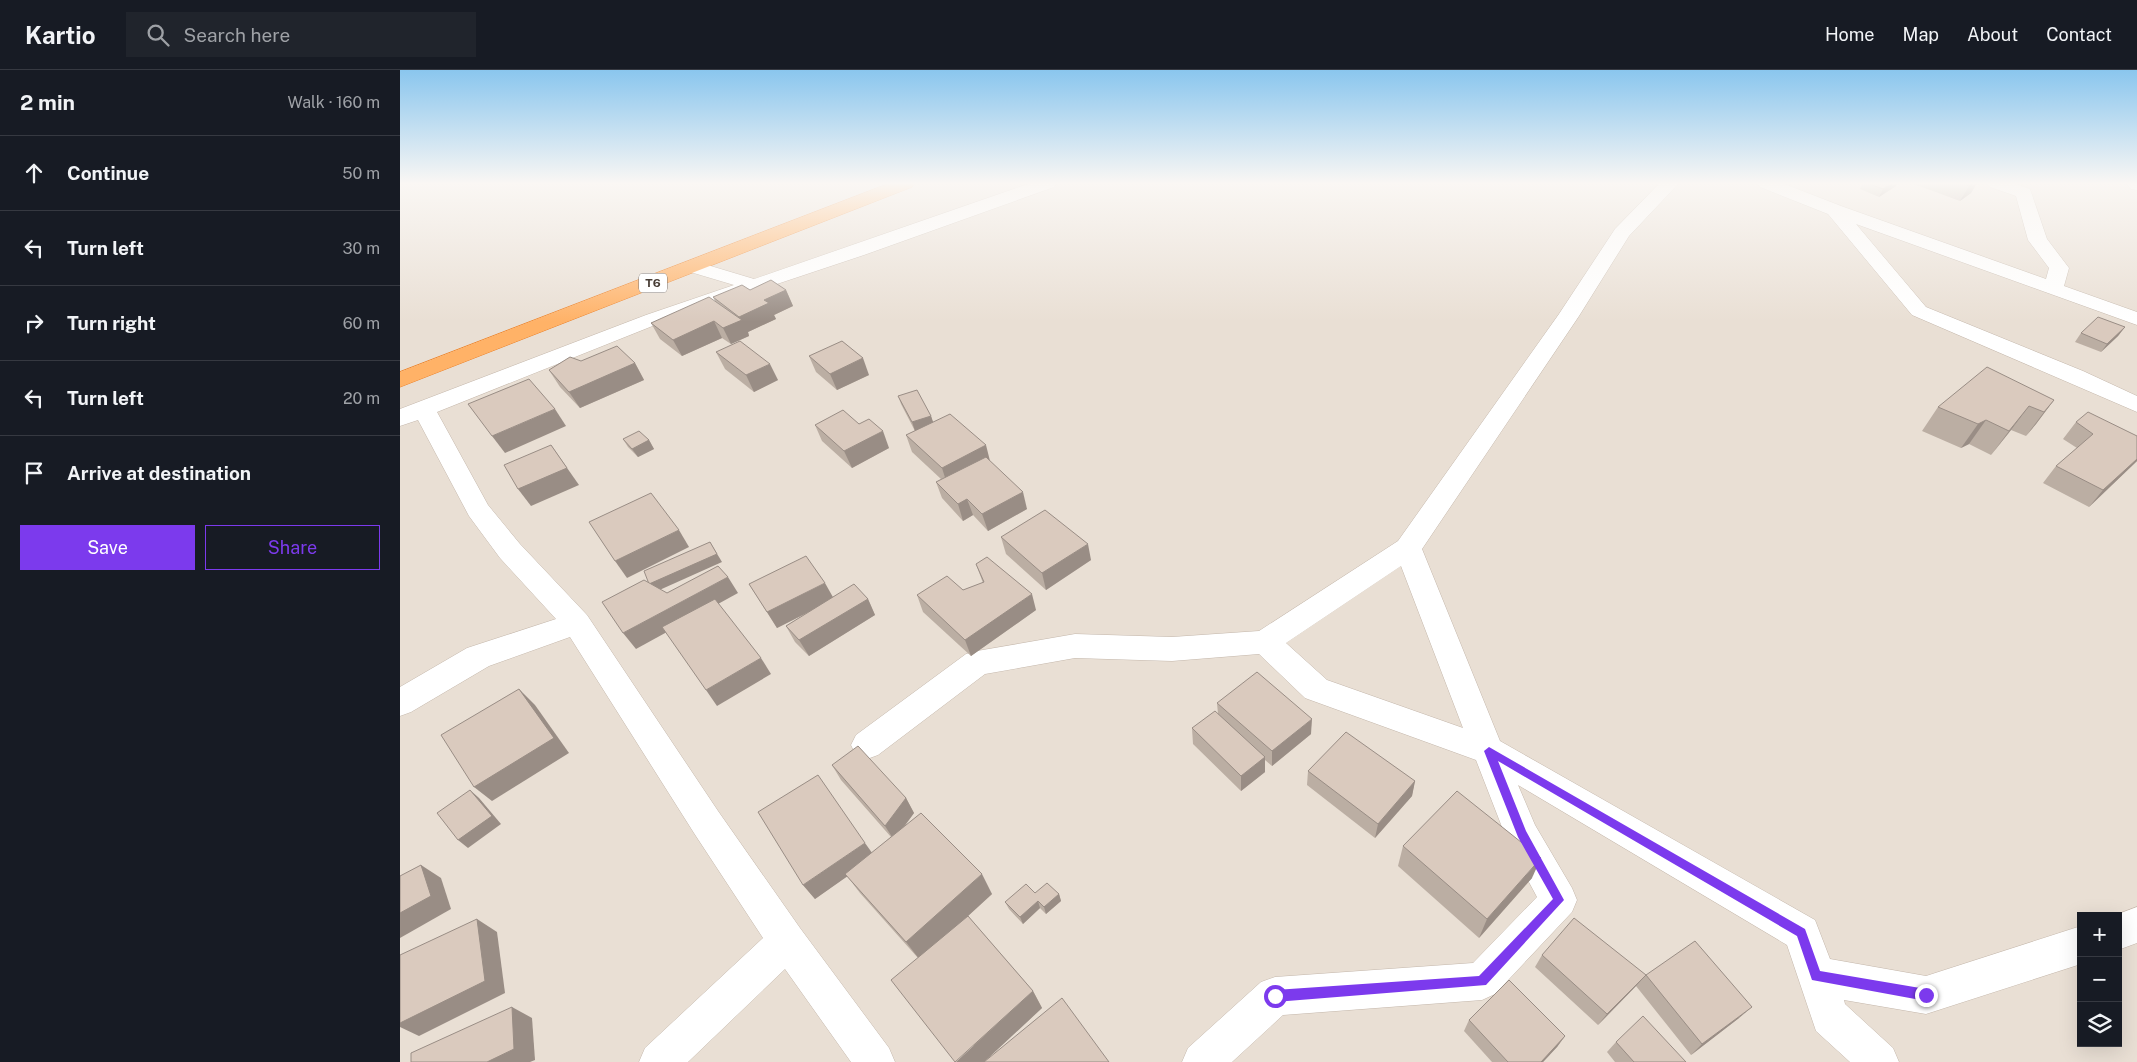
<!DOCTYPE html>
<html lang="en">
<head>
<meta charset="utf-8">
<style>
	:root { --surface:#171b24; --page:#20242c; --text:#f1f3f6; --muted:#9ea1a6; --line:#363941; --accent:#7c3aed }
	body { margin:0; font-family:"Public Sans",sans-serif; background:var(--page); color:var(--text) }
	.controls { position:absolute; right:15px; bottom:15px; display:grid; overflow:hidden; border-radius:0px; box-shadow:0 5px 20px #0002 }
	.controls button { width:45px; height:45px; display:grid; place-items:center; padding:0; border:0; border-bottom:1px solid var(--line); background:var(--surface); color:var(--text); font:25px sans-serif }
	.stop { position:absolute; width:15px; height:15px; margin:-11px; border:4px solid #7c3aed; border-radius:50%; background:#fff }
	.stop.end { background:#7c3aed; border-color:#fff; box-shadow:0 1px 5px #0008 }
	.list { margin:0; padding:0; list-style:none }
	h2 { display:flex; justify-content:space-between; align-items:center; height:65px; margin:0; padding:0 20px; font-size:21px }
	h2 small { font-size:16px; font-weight:400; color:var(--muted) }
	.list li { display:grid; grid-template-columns:32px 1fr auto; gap:15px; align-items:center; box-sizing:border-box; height:75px; padding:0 20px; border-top:1px solid var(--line) }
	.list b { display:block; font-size:19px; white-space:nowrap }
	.list em { font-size:16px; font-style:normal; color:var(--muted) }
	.actions { display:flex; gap:10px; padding:15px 20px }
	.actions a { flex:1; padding:11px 0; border:1px solid var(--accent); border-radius:0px; text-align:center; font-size:18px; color:var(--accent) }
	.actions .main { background:var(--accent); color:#fff }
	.icon { flex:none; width:28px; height:28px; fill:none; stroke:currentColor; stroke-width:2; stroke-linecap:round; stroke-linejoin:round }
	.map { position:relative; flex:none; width:1737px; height:992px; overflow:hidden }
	header { display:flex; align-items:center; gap:30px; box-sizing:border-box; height:70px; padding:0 25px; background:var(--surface); border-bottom:1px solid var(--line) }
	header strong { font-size:24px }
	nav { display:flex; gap:28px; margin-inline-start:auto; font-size:18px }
	.search { width:350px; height:45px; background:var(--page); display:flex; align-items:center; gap:12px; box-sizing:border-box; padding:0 18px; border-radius:0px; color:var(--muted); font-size:19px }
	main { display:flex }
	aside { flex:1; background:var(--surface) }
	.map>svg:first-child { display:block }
	.residential { fill:#e9dfd4; fill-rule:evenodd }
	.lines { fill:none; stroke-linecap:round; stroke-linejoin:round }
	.minor-casing { stroke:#c4b7ab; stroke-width:1 }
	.highway-casing { stroke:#ec8229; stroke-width:1 }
	.minor { fill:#fff; fill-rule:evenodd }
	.highway { fill:#ffb267; fill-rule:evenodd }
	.wall { fill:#bbaea3 }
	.shaded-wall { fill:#998d85 }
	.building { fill:#dacabe; stroke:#998d85 }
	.route { fill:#7c3aed }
	.labels { text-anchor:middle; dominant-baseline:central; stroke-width:4; stroke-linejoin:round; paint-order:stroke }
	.shield { fill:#fff; stroke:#7f7772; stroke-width:1 }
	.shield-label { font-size:12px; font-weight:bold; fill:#483d35 }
</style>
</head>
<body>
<header>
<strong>Kartio</strong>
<div class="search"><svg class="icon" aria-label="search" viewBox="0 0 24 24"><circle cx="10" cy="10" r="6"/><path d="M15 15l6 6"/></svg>Search here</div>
<nav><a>Home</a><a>Map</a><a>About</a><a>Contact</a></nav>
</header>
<main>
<aside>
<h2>2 min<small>Walk · 160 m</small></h2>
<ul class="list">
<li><svg class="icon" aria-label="ahead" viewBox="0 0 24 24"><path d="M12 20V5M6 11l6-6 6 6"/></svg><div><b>Continue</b></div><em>50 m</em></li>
<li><svg class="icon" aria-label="left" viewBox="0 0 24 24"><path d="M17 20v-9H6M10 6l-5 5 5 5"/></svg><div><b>Turn left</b></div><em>30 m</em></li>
<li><svg class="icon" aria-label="right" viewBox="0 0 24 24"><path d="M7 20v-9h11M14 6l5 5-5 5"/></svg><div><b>Turn right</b></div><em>60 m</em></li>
<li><svg class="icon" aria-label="left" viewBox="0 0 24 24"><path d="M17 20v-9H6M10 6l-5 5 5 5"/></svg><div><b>Turn left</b></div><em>20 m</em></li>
<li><svg class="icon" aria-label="arrive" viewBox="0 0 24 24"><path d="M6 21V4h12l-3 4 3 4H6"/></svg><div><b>Arrive at destination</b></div></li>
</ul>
<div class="actions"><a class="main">Save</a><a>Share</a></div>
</aside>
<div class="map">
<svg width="1737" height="992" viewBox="0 0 1737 992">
	<rect width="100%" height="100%" fill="#f5eee6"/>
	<path class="residential" d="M 0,113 L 1737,113 L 1737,992 L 0,992 ZM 1681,846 L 1718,846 L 1718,973 L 1681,973 Z"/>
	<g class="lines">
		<defs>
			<g id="minor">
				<path d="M 631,113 L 657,113 L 654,117 L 464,185 L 260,253 L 37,342 L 88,435 L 120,474 L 187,545 L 318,741 L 400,858 L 489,978 L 495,992 L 451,992 L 385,899 L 288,992 L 239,992 L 245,978 L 363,868 L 294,763 L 170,567 L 89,596 L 11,642 L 0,646 L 0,617 L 67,578 L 156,549 L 100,488 L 69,446 L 18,350 L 0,356 L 0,339 L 246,245 L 334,215 L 287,201 L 284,197 L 287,193 L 294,191 L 354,209 Z"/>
				<path d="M 1260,113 L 1279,113 L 1229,166 L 1179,246 L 1022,479 L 1100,671 L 1415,850 L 1430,889 L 1526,906 L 1681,856 L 1681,894 L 1526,944 L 1444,930 L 1445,934 L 1493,978 L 1499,992 L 1450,992 L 1416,961 L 1387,875 L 1118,715 L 1135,755 L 1172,818 L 1177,830 L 1172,842 L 1095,924 L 1082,930 L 883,945 L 832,992 L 782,992 L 788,978 L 861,912 L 875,907 L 1073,893 L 1137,827 L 1109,775 L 1076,690 L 905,628 L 859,584 L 772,591 L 675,588 L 585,604 L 478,685 L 467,689 L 456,685 L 451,675 L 456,665 L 566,584 L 577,581 L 675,564 L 772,567 L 859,561 L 998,471 L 1159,244 L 1215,159 ZM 1001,496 L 1063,658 L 927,610 L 886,573 Z"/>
				<path d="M 1357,113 L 1382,113 L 1441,136 L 1646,209 L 1649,198 L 1628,170 L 1616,126 L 1590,117 L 1587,113 L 1613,113 L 1630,119 L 1647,169 L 1669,198 L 1664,216 L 1737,242 L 1737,255 L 1456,154 L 1526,237 L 1683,301 L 1737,326 L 1737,342 L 1512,245 L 1428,144 L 1360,117 Z"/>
				<path d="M 1726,113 L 1737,113 L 1737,120 L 1731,119 Z"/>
				<path d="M 1737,837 L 1737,873 L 1718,880 L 1718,846 L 1713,846 Z"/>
			</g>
			<path id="highway" d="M 490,113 L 515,113 L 512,117 L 0,317 L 0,302 Z"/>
		</defs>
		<use href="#minor" class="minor-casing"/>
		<use href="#highway" class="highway-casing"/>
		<use href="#minor" class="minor"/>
		<use href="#highway" class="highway"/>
	</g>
	<g class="wall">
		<path d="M 1463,113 L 1497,113 L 1496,116 L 1479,127 L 1460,119 Z"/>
		<path d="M 1514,113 L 1577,113 L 1571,123 L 1560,131 L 1514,114 Z"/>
		<path d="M 350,220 L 386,220 L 393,236 L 374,245 L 376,249 L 348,262 L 349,266 L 331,274 L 322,268 L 282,286 L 260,269 L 251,253 L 315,231 L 313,227 Z"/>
		<path d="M 1725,257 L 1718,266 L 1701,282 L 1675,272 L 1681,263 Z"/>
		<path d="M 316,282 L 378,310 L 354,322 L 325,299 Z"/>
		<path d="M 409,286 L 469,305 L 437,320 L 416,302 Z"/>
		<path d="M 235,293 L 244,310 L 180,338 L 160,317 L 149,300 Z"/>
		<path d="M 498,326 L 531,346 L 533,352 L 590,391 L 627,439 L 588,461 L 573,445 L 563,451 L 542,428 L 536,412 L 541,409 L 512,382 L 506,365 L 515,361 L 501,334 Z"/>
		<path d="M 1654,330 L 1636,354 L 1626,366 L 1611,360 L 1591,385 L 1569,374 L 1561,378 L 1522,361 L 1538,337 Z"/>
		<path d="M 1676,352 L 1737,366 L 1737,391 L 1689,437 L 1643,413 L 1656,396 L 1677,378 L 1663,369 Z"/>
		<path d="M 459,354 L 489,378 L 452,398 L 422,371 L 415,355 Z"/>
		<path d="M 223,369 L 249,370 L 254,379 L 238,387 L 228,377 Z"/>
		<path d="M 601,467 L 691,490 L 646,520 L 606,484 Z"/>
		<path d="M 576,494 L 636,540 L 571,586 L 523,542 L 517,525 L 563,520 L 583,513 Z"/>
		<path d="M 349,514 L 433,527 L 468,529 L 475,545 L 409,586 L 395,572 L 386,556 L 405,544 L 377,558 Z"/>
		<path d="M 817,633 L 911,664 L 872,696 L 865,690 L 865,702 L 841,721 L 793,674 L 792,658 L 818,644 Z"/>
		<path d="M 432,695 L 506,728 L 514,743 L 504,757 L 592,824 L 568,846 L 633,921 L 642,938 L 584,992 L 518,888 L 460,823 L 447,806 L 415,829 L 403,815 L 472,783 L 491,767 L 441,710 Z"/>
		<path d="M 908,701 L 1015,711 L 1012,726 L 975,768 L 907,715 Z"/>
		<path d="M 1003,776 L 1132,808 L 1079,868 L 998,796 Z"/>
		<path d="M 635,823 L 659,824 L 661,831 L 646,844 L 640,838 L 623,854 L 609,839 L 605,832 Z"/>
		<path d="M 1142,885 L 1246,905 L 1339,948 L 1291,985 L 1236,916 L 1198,955 L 1135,897 Z"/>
		<path d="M 1069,950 L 1165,966 L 1157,977 L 1143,992 L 1092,992 L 1064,961 Z"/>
		<path d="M 1216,972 L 1286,992 L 1215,992 L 1207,982 Z"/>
	</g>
	<g class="shaded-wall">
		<path d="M 1492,113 L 1497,113 L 1496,116 L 1479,127 L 1483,119 Z"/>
		<path d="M 1568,113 L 1577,113 L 1571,123 L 1560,131 L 1569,116 Z"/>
		<path d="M 386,220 L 393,236 L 374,245 L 376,249 L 348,262 L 349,266 L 331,274 L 323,258 L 341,250 L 339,247 L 364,230 Z"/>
		<path d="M 314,251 L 322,268 L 282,286 L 273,270 Z"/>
		<path d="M 1725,257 L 1718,266 L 1701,282 L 1707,274 Z"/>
		<path d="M 463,288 L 469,305 L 437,320 L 430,304 Z"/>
		<path d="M 235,293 L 244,310 L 180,338 L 169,322 Z"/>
		<path d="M 370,294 L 378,310 L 354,322 L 346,305 Z"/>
		<path d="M 1654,330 L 1636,354 L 1626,366 L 1644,342 Z"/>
		<path d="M 1629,336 L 1611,360 L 1591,385 L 1609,361 Z"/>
		<path d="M 155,339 L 166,356 L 105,383 L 92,366 Z"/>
		<path d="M 531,346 L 534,355 L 515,361 L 512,352 Z"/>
		<path d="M 1586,350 L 1569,374 L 1561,378 L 1578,354 Z"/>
		<path d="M 483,361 L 489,378 L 452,398 L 444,381 Z"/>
		<path d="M 249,370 L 254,379 L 238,387 L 232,379 Z"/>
		<path d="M 151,375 L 179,415 L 131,436 L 118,419 Z"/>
		<path d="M 586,375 L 590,391 L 547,414 L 542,398 Z"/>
		<path d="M 1737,389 L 1737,391 L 1689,437 L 1703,420 Z"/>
		<path d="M 623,422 L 627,439 L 588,461 L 582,444 Z"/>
		<path d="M 567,429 L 573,445 L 563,451 L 558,434 Z"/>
		<path d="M 279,460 L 289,477 L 227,508 L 215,491 Z"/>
		<path d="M 310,472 L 322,492 L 255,522 L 249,514 Z"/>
		<path d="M 688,474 L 691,490 L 646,520 L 642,503 Z"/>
		<path d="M 328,507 L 338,523 L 236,579 L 223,563 Z"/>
		<path d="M 425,513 L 434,529 L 377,558 L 367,542 Z"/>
		<path d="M 632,524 L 636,540 L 571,586 L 565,570 Z"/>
		<path d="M 468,529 L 475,545 L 409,586 L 399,570 Z"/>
		<path d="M 361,588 L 371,604 L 317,636 L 306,620 Z"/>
		<path d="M 119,619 L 135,635 L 169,683 L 92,731 L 74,717 Z"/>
		<path d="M 912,649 L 911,664 L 872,696 L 872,681 Z"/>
		<path d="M 865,687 L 865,702 L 841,721 L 841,706 Z"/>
		<path d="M 1015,711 L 1012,726 L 975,768 L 978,754 Z"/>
		<path d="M 70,720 L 79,728 L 101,754 L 68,778 L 58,770 Z"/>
		<path d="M 506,728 L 514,743 L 494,770 L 485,756 Z"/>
		<path d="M 465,773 L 475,787 L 415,829 L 403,815 Z"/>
		<path d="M 1141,788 L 1132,808 L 1079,868 L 1087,849 Z"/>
		<path d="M 21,795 L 41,808 L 51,839 L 0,868 L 0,843 Z"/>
		<path d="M 582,804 L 592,824 L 520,890 L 506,872 Z"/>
		<path d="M 659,824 L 661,831 L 646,844 L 644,837 Z"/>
		<path d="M 638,831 L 640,838 L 623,854 L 620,847 Z"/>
		<path d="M 77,849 L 97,862 L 105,923 L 19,966 L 0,957 L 0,953 Z"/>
		<path d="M 1246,905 L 1236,916 L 1198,955 L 1207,944 Z"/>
		<path d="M 633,921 L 642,938 L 584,992 L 556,992 Z"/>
		<path d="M 112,937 L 132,948 L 135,990 L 130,992 L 87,992 Z"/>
		<path d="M 1352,937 L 1339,948 L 1291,985 L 1302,974 Z"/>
		<path d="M 1165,966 L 1157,977 L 1143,992 L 1141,992 Z"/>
	</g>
	<g class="building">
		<path d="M 1467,113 L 1492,113 L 1483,119 Z"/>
		<path d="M 1562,113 L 1572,113 L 1569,116 Z"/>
		<path d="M 371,210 L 386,220 L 364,230 L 369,233 L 339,247 L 313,227 L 342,215 L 350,220 Z"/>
		<path d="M 309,227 L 342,250 L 323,258 L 314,251 L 273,270 L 251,253 Z"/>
		<path d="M 1698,247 L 1725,257 L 1707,274 L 1681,263 Z"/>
		<path d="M 340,271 L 370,294 L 346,305 L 316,282 Z"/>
		<path d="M 442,271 L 463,288 L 430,304 L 409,286 Z"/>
		<path d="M 217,276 L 235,293 L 169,322 L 149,300 L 170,287 L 181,291 Z"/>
		<path d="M 1587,297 L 1654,330 L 1644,342 L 1629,336 L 1609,361 L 1586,350 L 1578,354 L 1538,337 Z"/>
		<path d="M 129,309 L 155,339 L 92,366 L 68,334 Z"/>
		<path d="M 517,320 L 531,346 L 512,352 L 498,326 Z"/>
		<path d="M 443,340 L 459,354 L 469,349 L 483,361 L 444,381 L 415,355 Z"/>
		<path d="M 1688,342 L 1737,366 L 1737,389 L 1703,420 L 1656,396 L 1693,364 L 1676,352 Z"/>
		<path d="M 550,344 L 586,375 L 542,398 L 506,365 Z"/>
		<path d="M 239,361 L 249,370 L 232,379 L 223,369 Z"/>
		<path d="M 151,375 L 167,398 L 118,419 L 104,395 Z"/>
		<path d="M 586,387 L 623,422 L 582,444 L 567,429 L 558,434 L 536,412 Z"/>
		<path d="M 251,423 L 279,460 L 215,491 L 189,452 Z"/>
		<path d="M 645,440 L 688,474 L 642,503 L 601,467 Z"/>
		<path d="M 310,472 L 317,484 L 249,514 L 244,501 Z"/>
		<path d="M 406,486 L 425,513 L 367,542 L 349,514 Z"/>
		<path d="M 587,487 L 632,524 L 565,570 L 517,525 L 547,506 L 563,520 L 584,512 L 576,494 Z"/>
		<path d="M 318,496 L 328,507 L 223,563 L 202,532 L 244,510 L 267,523 Z"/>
		<path d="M 454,514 L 468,529 L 399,570 L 386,556 Z"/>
		<path d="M 315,529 L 361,588 L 306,620 L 262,557 Z"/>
		<path d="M 857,602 L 912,649 L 872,681 L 817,633 Z"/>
		<path d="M 119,619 L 154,668 L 74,717 L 41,665 Z"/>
		<path d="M 815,641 L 865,687 L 841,706 L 792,658 Z"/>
		<path d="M 946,662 L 1015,711 L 978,754 L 908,701 Z"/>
		<path d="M 458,676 L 506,728 L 485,756 L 432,695 Z"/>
		<path d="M 418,705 L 465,773 L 403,815 L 358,742 Z"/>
		<path d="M 70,720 L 92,746 L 58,770 L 37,743 Z"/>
		<path d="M 1057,721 L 1141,788 L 1087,849 L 1003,776 Z"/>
		<path d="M 521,743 L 582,804 L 506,872 L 445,804 Z"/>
		<path d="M 21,795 L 31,826 L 0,843 L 0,806 Z"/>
		<path d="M 647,813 L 659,824 L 644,837 L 638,831 L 620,847 L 605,832 L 626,814 L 635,823 Z"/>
		<path d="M 568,846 L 633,921 L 555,992 L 491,910 Z"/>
		<path d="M 1174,848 L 1246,905 L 1207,944 L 1142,885 Z"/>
		<path d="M 77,849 L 85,911 L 0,953 L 0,885 Z"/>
		<path d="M 1295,871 L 1352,937 L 1302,974 L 1246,905 Z"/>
		<path d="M 1109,910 L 1165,966 L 1141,992 L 1108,992 L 1069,950 Z"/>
		<path d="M 662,928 L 709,992 L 584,992 Z"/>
		<path d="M 112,937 L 114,979 L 87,992 L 11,992 L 11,983 Z"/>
		<path d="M 1243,946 L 1286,992 L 1234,992 L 1216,972 Z"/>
	</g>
	<linearGradient id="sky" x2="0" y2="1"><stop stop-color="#8ac6ee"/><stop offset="0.45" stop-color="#faf7f4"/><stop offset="1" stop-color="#faf7f4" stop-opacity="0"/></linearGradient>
	<rect width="1737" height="252" fill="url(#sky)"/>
	<path class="route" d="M 1089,677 L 1405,859 L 1420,901 L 1526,919 L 1530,921 L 1531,925 L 1530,929 L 1526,931 L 1412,910 L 1397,866 L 1098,691 L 1126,761 L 1164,830 L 1086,915 L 875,932 L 871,930 L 870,926 L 871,922 L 875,920 L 1079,906 L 1153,829 L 1118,767 L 1084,681 Z"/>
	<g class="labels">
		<rect class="shield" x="239" y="203.5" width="28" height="19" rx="4"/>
		<g class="shield-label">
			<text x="253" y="213">T6</text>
		</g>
	</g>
</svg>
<div class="controls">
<button>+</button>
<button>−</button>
<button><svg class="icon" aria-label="layers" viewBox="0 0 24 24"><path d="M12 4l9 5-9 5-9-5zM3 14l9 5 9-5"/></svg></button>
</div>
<div class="stop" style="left:875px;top:926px"></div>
<div class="stop end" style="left:1526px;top:925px"></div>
</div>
</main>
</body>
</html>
